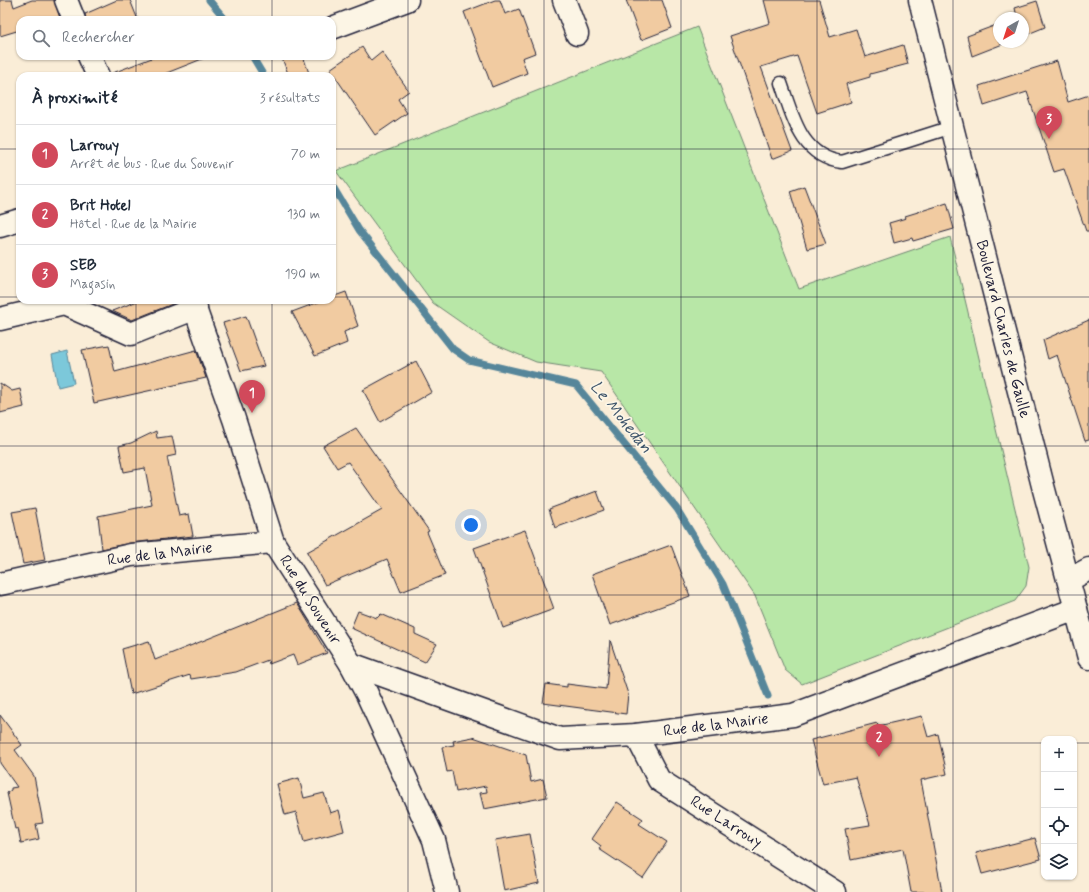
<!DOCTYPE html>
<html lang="fr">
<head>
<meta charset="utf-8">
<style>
	:root { --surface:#fff; --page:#f6f6f7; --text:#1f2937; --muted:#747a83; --line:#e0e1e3; --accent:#d1495b }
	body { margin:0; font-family:Mynerve,sans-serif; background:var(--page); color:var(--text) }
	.controls { position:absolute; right:12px; bottom:12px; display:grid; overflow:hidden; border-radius:8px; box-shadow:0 1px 3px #0004 }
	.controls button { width:36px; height:36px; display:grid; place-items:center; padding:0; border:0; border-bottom:1px solid var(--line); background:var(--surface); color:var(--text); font:20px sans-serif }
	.compass { position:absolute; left:993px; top:12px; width:36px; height:36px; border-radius:50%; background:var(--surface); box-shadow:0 1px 3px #0004; rotate:219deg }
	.you { position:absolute; left:471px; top:525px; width:14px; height:14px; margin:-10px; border:3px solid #fff; border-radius:50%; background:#1a73e8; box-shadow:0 0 0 6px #1a73e833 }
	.badge { display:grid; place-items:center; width:26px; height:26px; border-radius:50%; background:var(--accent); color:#fff; font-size:13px; font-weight:700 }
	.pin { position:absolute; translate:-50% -33px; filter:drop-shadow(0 1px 2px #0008) }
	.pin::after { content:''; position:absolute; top:21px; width:14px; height:12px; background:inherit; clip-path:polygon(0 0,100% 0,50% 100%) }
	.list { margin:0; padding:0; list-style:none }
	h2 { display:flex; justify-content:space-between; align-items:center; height:52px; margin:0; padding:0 16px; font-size:17px }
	h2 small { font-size:13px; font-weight:400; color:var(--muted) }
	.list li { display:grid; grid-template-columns:26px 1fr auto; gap:12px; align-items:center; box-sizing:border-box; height:60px; padding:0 16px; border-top:1px solid var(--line) }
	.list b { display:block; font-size:15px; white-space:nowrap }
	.list p { margin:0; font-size:13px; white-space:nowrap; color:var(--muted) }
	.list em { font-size:13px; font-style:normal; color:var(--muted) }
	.icon { flex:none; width:22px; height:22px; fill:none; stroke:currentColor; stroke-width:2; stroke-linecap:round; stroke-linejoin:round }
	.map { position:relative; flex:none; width:1089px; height:892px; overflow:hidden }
	.search { position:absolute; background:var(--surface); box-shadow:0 1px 3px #0004; left:16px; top:16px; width:320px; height:44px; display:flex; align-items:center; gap:10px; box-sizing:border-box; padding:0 14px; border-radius:12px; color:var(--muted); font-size:15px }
	.panel { position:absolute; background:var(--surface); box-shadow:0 1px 3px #0004; left:16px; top:72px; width:320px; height:232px; border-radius:12px }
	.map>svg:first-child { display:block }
	.green { fill:#b8e7a7; stroke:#6d8471 }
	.water { fill:#7bc8da; stroke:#57869a }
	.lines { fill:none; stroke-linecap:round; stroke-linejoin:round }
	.stream { stroke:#57869a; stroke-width:7 }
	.building { fill:#f1cba1; stroke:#22223b }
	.lane-casing { stroke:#22223b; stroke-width:15 }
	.street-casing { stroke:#22223b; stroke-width:25 }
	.secondary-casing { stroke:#22223b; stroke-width:25 }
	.lane { stroke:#fcf5e5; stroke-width:12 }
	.street { stroke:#fcf5e5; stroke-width:22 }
	.secondary { stroke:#fcf5e5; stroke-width:22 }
	.grid { fill:none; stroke:#22223b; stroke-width:1; stroke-opacity:0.55 }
	.labels { text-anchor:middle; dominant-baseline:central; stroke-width:3.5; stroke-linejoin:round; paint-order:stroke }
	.street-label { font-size:16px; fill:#22223b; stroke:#fcf5e5 }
	.water-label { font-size:17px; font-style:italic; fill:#3d546b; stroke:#fcf5e5 }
</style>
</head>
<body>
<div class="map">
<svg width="1089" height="892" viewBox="0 0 1089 892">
	<rect width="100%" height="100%" fill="#faedd7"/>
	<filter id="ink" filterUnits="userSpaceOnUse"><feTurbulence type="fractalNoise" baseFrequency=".025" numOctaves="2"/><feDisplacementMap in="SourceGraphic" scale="8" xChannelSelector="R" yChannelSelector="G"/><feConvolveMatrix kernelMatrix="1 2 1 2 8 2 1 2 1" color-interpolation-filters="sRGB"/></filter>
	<g filter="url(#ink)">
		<path class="green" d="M 697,27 L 799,289 L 950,237 L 1029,567 L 1026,586 L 1015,601 L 802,684 L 785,670 L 755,596 L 601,372 L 536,362 L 489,342 L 433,303 L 336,171 Z"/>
		<path class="water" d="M 67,351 L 74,383 L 58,387 L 52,355 Z"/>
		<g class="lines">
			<g class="stream">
				<path d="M 209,0 L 226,20"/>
				<path d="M 252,56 L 264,76"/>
				<path d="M 332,185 L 359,230 L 453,349 L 469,360 L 576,385 L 677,509 L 723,584 L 768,696"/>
			</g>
		</g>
		<g class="building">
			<path d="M 0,0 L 12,0 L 14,7 L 32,0 L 54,0 L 61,20 L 20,20 L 20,30 L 0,36 Z"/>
			<path d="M 117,0 L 130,0 L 138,20 L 86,20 L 85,14 Z"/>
			<path d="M 495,0 L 500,0 L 505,14 L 519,9 L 535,53 L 522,58 L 527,73 L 492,87 L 464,12 Z"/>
			<path d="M 626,0 L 662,0 L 672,28 L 641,40 Z"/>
			<path d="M 764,0 L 819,0 L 830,37 L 856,29 L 865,57 L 903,45 L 908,64 L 870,74 L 870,77 L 846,84 L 851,102 L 817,113 L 797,56 L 761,67 L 792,151 L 772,159 L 730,36 L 770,23 Z"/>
			<path d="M 1037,1 L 1045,27 L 1023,36 L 1023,18 L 1016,18 L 1017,17 L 1015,8 Z"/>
			<path d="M 999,24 L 999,42 L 1008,42 L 972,56 L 967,36 Z"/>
			<path d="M 362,47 L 371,61 L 382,52 L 409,91 L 398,99 L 407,113 L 375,135 L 330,69 Z"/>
			<path d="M 157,56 L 207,56 L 207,57 L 159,76 L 110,76 L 110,74 Z"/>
			<path d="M 281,56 L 303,56 L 310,76 L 289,76 Z"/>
			<path d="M 1057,61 L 1068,102 L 1089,95 L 1089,231 L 1086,231 L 1064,169 L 1054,172 L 1027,92 L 984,106 L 979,86 Z"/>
			<path d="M 804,186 L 826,244 L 807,249 L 790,191 Z"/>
			<path d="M 947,203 L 954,229 L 913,241 L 912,238 L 894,243 L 889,223 L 906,218 L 905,216 Z"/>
			<path d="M 346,292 L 358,326 L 344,332 L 347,343 L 315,356 L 292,312 L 324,300 L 332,300 L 332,297 Z"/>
			<path d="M 140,300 L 180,300 L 180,301 L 132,320 L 112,311 Z"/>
			<path d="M 246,316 L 264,366 L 241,371 L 223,323 Z"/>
			<path d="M 1089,320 L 1089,440 L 1085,441 L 1057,355 L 1048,359 L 1043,340 Z"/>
			<path d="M 109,345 L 115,372 L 196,350 L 206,378 L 94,403 L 82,350 Z"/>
			<path d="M 416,361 L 432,392 L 380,422 L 363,390 Z"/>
			<path d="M 0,383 L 12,391 L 20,389 L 24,407 L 0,413 Z"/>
			<path d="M 356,428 L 429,531 L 427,532 L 445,575 L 401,592 L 387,559 L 325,585 L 307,552 L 382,510 L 348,462 L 337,468 L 323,446 Z"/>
			<path d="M 156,431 L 157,438 L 172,436 L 176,455 L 167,457 L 179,516 L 189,514 L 193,536 L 130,543 L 102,549 L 98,516 L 152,505 L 145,468 L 124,472 L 119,446 L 131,443 Z"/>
			<path d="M 597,491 L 604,510 L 555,528 L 549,509 Z"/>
			<path d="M 35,508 L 45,560 L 23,564 L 12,512 Z"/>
			<path d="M 525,530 L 554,609 L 503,628 L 474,548 Z"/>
			<path d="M 671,545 L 690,596 L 610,625 L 592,574 Z"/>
			<path d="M 297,603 L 327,653 L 297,665 L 293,655 L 269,664 L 268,660 L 236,672 L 191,679 L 190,675 L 131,694 L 122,649 L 149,641 L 155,660 Z"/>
			<path d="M 358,611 L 377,618 L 381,614 L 415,629 L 415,634 L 437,644 L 425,662 L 351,628 Z"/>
			<path d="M 610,640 L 628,694 L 626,714 L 543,703 L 546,684 L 567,687 L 567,684 L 606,689 Z"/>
			<path d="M 0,715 L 22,745 L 15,750 L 34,776 L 43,823 L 36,824 L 39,839 L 21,843 L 18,828 L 15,829 L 7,793 L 11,790 L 11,788 L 17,787 L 0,763 Z"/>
			<path d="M 922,716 L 928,737 L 938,734 L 947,774 L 921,780 L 942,892 L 911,892 L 903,849 L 851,860 L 845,829 L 870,825 L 856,777 L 823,784 L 811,740 L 877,723 L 878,726 Z"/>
			<path d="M 473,737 L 526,755 L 531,782 L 543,779 L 547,797 L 484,809 L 480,793 L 487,792 L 486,786 L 456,792 L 452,771 L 447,772 L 442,747 L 454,745 L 453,741 Z"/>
			<path d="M 299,778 L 304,798 L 324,793 L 330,813 L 339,810 L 344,831 L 304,842 L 296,812 L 285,815 L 277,784 Z"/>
			<path d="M 617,802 L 643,819 L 639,824 L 667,842 L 643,878 L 599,849 L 601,846 L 592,839 Z"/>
			<path d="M 530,834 L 539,883 L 504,891 L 495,840 Z"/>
			<path d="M 1035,838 L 1041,859 L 982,874 L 976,853 Z"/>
		</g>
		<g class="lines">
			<defs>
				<path id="lane" d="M 781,83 C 793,117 801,157 842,162 L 952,127"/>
				<g id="street">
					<path d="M 66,0 L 74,20"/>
					<path d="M 564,0 L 577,34"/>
					<path d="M 332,28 L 407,0"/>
					<path d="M 89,56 L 98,76"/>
					<path d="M 0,226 L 20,220"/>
					<path d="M 192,300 L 234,419 L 273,542 L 351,664 L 367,694 L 434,840 L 447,892"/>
					<path d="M 0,319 L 64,304 L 131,334 L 196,308"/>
					<path d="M 1069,580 L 1089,569"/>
					<path d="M 0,584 L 131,555 L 273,542"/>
					<path d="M 351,664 L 560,739 L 636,735 L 793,715 L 1076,609"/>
					<path d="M 636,735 L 659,780 L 835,892"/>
				</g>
				<path id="secondary" d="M 920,0 L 1043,486 L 1089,658"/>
			</defs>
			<use href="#lane" class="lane-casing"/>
			<use href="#street" class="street-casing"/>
			<use href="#secondary" class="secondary-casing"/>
			<use href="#lane" class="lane"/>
			<use href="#street" class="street"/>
			<use href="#secondary" class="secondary"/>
		</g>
	</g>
	<path class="grid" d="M 136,0 L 136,20M 272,0 L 272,20M 408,0 L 408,892M 544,0 L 544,892M 681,0 L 681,892M 817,0 L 817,892M 953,0 L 953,892M 136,56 L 136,76M 272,56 L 272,76M 0,149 L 20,149M 332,149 L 1089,149M 0,297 L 20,297M 332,297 L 1089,297M 136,300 L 136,892M 272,300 L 272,892M 0,446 L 1089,446M 0,595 L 1089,595M 0,743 L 1044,743M 1074,743 L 1089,743"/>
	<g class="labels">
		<g class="street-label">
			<text transform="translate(1003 329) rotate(76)">Boulevard Charles de Gaulle</text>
			<text transform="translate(160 554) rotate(-7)">Rue de la Mairie</text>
			<text transform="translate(310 600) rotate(58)">Rue du Souvenir</text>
			<text transform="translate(716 725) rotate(-7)">Rue de la Mairie</text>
			<text transform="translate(726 822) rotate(33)">Rue Larrouy</text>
		</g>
		<g class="water-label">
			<text transform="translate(621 417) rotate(51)">Le Mohedan</text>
		</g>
	</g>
</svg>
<div class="controls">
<button>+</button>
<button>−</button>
<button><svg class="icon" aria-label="locate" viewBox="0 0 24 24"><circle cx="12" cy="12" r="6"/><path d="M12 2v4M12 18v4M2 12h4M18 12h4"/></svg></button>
<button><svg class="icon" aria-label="layers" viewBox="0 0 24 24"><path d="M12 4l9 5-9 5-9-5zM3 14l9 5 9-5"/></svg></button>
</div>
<svg class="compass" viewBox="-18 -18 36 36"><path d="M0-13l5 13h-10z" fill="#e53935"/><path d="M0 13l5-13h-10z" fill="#747a83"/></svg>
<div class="you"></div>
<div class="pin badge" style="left:252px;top:413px">1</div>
<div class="pin badge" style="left:879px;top:757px">2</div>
<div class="pin badge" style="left:1049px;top:139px">3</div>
<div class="search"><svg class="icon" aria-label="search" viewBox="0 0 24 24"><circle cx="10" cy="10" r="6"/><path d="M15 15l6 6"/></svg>Rechercher</div>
<section class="panel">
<h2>À proximité<small>3 résultats</small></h2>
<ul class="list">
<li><span class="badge">1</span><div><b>Larrouy</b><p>Arrêt de bus · Rue du Souvenir</p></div><em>70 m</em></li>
<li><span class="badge">2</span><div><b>Brit Hotel</b><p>Hôtel · Rue de la Mairie</p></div><em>130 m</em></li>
<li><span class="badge">3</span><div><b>SEB</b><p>Magasin</p></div><em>190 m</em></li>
</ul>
</section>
</div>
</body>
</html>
